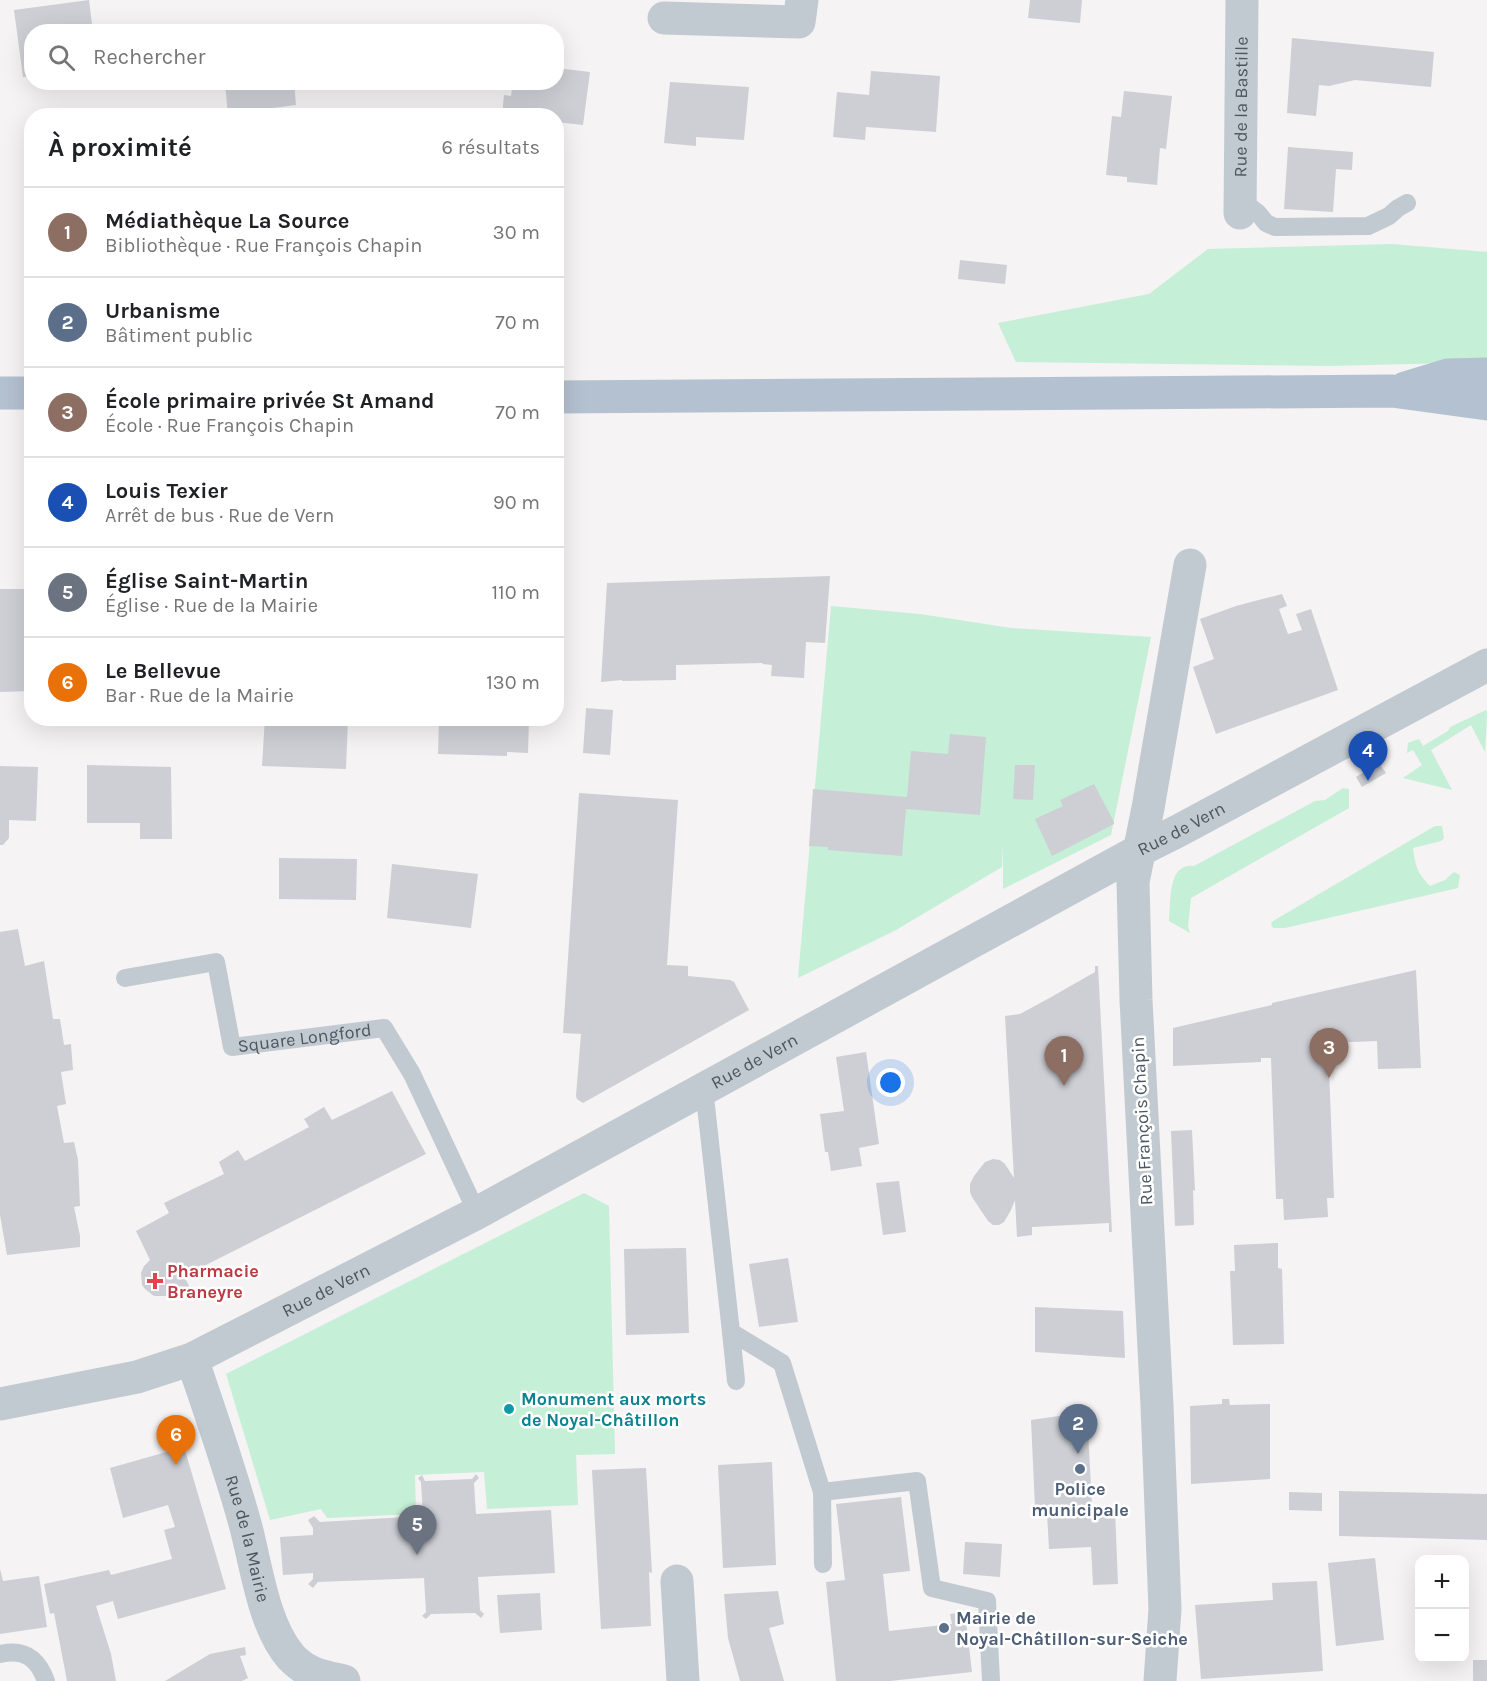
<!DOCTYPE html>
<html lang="fr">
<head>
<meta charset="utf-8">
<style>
	:root { --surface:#fff; --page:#f6f6f6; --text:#202124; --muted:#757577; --line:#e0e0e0; --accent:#db2777 }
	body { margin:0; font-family:Karla,sans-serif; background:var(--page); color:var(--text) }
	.controls { position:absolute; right:18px; bottom:18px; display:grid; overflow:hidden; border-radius:12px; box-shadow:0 6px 24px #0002 }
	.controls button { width:54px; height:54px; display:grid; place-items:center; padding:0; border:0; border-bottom:2px solid var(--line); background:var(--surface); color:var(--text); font:30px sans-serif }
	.you { position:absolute; left:891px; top:1083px; width:21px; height:21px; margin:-15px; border:4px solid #fff; border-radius:50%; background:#1a73e8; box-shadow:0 0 0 9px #1a73e833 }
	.badge { display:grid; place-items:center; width:39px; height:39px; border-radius:50%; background:var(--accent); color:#fff; font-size:20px; font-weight:700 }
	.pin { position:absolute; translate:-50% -50px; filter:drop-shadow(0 2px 3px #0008) }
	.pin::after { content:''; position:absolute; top:32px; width:21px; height:18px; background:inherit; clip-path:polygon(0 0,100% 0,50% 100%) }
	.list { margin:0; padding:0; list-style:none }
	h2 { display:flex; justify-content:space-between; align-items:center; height:78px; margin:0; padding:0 24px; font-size:26px }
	h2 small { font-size:20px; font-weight:400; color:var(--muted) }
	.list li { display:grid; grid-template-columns:39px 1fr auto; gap:18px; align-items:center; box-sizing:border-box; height:90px; padding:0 24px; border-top:2px solid var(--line) }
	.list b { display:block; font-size:22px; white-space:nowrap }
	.list p { margin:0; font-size:20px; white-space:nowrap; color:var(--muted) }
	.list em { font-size:20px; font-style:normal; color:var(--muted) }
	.icon { flex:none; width:33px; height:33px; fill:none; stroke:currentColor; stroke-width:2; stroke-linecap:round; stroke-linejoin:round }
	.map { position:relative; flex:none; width:1487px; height:1681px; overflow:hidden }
	.search { position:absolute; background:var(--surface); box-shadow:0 6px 24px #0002; left:24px; top:24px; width:540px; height:66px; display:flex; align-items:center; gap:15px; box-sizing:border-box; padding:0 21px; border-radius:24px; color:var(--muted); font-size:22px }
	.panel { position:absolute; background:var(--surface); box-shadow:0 6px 24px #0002; left:24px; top:108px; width:540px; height:618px; border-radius:24px }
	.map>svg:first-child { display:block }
	.green { fill:#c5efd6 }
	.building { fill:#cdcfd5 }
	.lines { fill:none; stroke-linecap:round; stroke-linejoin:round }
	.lane { stroke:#c2cad1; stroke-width:18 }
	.street { stroke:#c2cad1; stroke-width:33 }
	.primary { stroke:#b4c1d0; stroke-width:33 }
	.health-dot { fill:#e0444e; stroke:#fff; stroke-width:2 }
	.culture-dot { fill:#0f9aa8; stroke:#fff; stroke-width:2 }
	.service-dot { fill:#5c6f8a; stroke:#fff; stroke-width:2 }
	.labels { text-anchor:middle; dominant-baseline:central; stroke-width:5; stroke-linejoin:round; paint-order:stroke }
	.street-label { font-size:18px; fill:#4b5660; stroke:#fff }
	.health-label { font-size:18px; font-weight:bold; fill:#be3a42; stroke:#fff; text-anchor:start }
	.culture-label { font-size:18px; font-weight:bold; fill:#0d838f; stroke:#fff; text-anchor:start }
	.service-label { font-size:18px; font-weight:bold; fill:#4e5e75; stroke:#fff }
</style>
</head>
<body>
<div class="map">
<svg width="1487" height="1681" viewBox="0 0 1487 1681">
	<rect width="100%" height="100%" fill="#f5f3f3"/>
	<g class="green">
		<path d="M 1392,244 L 1487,252 L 1487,362 L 1330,366 L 1016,362 L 998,323 L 1149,294 L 1208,249 Z"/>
		<path d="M 831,606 L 920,614 L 1011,628 L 1151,637 L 1111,835 L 1003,889 L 1003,844 L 1002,867 L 896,930 L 798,978 Z"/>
		<path d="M 1486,710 L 1487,712 L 1485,752 L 1471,725 L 1431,750 L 1452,790 L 1403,778 L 1422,765 L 1413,750 L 1407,753 L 1408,743 L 1419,739 L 1423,746 L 1448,731 L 1450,727 Z"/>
		<path d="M 1343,788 L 1349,789 L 1349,808 L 1191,898 L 1188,927 L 1190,933 L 1169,921 C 1171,903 1167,862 1194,866 L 1315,801 L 1325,800 Z"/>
		<path d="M 1435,826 L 1442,826 L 1444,838 L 1441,841 L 1413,848 C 1415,865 1417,873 1430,886 L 1445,880 L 1454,872 L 1460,875 L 1458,888 L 1285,928 L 1273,928 L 1271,924 L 1273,921 Z"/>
		<path d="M 584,1193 L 609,1206 L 615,1454 L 576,1455 L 578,1505 L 487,1509 L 484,1472 L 415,1475 L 416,1514 L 327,1518 L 321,1509 L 270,1520 L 226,1374 Z"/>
	</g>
	<g class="building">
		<path d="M 89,0 L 93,32 L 32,32 L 32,76 L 23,77 L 14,10 Z"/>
		<path d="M 1030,0 L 1082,0 L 1080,23 L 1028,18 Z"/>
		<path d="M 1292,38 L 1434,52 L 1431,87 L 1355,80 L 1329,86 L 1319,85 L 1316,116 L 1287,113 Z"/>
		<path d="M 556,68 L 590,72 L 583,125 L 556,122 L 556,116 L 502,116 L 504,95 L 511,96 L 513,82 L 556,82 Z"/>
		<path d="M 871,71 L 940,76 L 936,132 L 866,127 L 865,140 L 833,137 L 837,92 L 869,95 Z"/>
		<path d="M 225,82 L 294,82 L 296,105 L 251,111 L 252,116 L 228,116 Z"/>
		<path d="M 670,82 L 749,87 L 744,140 L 696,137 L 696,146 L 664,143 Z"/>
		<path d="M 1124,91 L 1172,96 L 1166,149 L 1160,148 L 1157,185 L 1127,182 L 1127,177 L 1106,175 L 1112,116 L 1121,117 Z"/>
		<path d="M 1288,147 L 1353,152 L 1352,170 L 1336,169 L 1333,212 L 1284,209 Z"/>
		<path d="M 960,260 L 1007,265 L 1005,284 L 958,279 Z"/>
		<path d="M 830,576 L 825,643 L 806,642 L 804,678 L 771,676 L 772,665 L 763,664 L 762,663 L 676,665 L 676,680 L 622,681 L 622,680 L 601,682 L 607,583 Z"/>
		<path d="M 0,589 L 32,589 L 32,691 L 0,692 Z"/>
		<path d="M 1282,594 L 1287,606 L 1279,609 L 1288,634 L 1302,630 L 1296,614 L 1311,609 L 1338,690 L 1216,734 L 1193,667 L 1214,659 L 1200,619 L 1236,606 Z"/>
		<path d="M 586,708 L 613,710 L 610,755 L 583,753 Z"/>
		<path d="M 265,718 L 348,718 L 346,769 L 262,766 Z"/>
		<path d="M 439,718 L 529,718 L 528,753 L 507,752 L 507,756 L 438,754 Z"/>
		<path d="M 950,734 L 986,737 L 980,815 L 906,809 L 902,856 L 828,850 L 828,847 L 809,846 L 813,789 L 907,797 L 911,751 L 948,754 Z"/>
		<path d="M 1379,763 L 1386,773 L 1362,787 L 1356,777 Z"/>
		<path d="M 87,765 L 171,767 L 172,839 L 140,839 L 140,823 L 87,823 Z"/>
		<path d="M 1015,765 L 1035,765 L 1033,800 L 1013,799 Z"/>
		<path d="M 0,766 L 38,767 L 36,821 L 9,820 L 9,838 L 3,845 L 0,845 Z"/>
		<path d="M 1094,784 L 1114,822 L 1114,824 L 1052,856 L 1035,819 L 1063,806 L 1060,800 Z"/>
		<path d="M 579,793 L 678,800 L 667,965 L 688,966 L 688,976 L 730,980 L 734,982 L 749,1010 L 583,1103 L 577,1099 L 576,1096 L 581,1034 L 563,1033 Z"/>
		<path d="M 279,858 L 357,859 L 356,900 L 279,899 Z"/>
		<path d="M 392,864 L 478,874 L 471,928 L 387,918 Z"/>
		<path d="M 18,929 L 25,966 L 44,961 L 53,1019 L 60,1019 L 64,1045 L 71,1044 L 73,1070 L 61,1072 L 66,1104 L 57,1106 L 64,1143 L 74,1142 L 78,1160 L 80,1206 L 74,1207 L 80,1236 L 80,1247 L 7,1255 L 0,1215 L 0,932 Z"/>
		<path d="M 1095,966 L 1098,966 L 1112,1232 L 1109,1232 L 1109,1223 L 1032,1227 L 1032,1235 L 1017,1237 L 1015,1200 L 1011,1210 L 1004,1222 L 999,1225 L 993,1225 L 988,1221 L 972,1197 L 970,1192 L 970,1184 L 974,1176 L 985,1162 L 993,1159 L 1000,1160 L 1005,1164 L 1014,1178 L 1005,1016 L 1020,1014 L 1053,996 L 1095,972 Z"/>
		<path d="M 1416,970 L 1421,1068 L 1378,1069 L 1377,1041 L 1328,1043 L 1334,1198 L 1327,1198 L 1328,1217 L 1284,1220 L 1283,1199 L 1276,1199 L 1271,1058 L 1261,1058 L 1261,1062 L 1173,1066 L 1173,1028 L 1272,1005 L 1272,1003 Z"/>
		<path d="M 866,1052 L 879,1144 L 859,1148 L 862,1166 L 831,1171 L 828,1152 L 825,1152 L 820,1114 L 844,1111 L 836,1057 Z"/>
		<path d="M 392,1091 L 426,1154 L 184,1276 L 189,1286 L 169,1296 L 154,1296 L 145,1289 L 142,1285 L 141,1273 L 144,1266 L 150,1260 L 136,1231 L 169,1213 L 164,1203 L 224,1174 L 219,1162 L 238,1150 L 245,1161 L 309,1127 L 304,1119 L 324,1107 L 332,1120 Z"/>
		<path d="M 1192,1130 L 1195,1191 L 1193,1190 L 1194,1225 L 1175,1226 L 1171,1131 Z"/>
		<path d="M 899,1181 L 906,1232 L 883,1235 L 876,1183 Z"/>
		<path d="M 1278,1243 L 1278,1268 L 1282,1269 L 1284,1344 L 1233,1345 L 1230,1271 L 1235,1271 L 1234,1245 Z"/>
		<path d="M 686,1248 L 689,1333 L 626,1335 L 624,1249 Z"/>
		<path d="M 788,1258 L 798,1322 L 759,1327 L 749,1264 Z"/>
		<path d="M 1035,1307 L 1123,1311 L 1125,1358 L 1035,1352 Z"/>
		<path d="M 1222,1399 L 1229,1399 L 1230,1405 L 1270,1404 L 1270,1479 L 1191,1484 L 1190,1406 L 1222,1404 Z"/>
		<path d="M 1087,1412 L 1092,1505 L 1035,1507 L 1031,1420 Z"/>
		<path d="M 184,1447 L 226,1589 L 118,1619 L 113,1601 L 96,1606 L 111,1654 L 116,1681 L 67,1681 L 54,1613 L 50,1614 L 44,1584 L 109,1570 L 111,1575 L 172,1559 L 164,1530 L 175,1527 L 168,1505 L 123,1518 L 110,1468 Z"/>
		<path d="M 772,1462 L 776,1565 L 723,1568 L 718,1465 Z"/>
		<path d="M 646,1468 L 652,1573 L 649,1572 L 651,1626 L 601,1629 L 592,1470 Z"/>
		<path d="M 476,1474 L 479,1478 L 474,1483 L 476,1514 L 551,1510 L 555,1573 L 478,1577 L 480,1610 L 484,1614 L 481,1618 L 475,1613 L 431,1614 L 426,1619 L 422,1616 L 426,1612 L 424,1578 L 318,1582 L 313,1588 L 308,1584 L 313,1579 L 313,1573 L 283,1575 L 280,1537 L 313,1535 L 313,1528 L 308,1520 L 314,1516 L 320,1522 L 423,1516 L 421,1482 L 418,1478 L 422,1475 L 425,1481 L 472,1479 Z"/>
		<path d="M 1339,1491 L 1487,1494 L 1487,1540 L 1339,1536 Z"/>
		<path d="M 1289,1492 L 1322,1493 L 1322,1511 L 1289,1510 Z"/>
		<path d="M 901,1497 L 910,1571 L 883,1574 L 889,1631 L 952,1624 L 950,1614 L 965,1612 L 972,1672 L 890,1681 L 836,1681 L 826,1582 L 845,1580 L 836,1504 Z"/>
		<path d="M 1115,1510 L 1118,1584 L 1093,1585 L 1091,1547 L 1049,1549 L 1047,1513 Z"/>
		<path d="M 965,1542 L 1002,1544 L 1000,1577 L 963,1574 Z"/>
		<path d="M 1375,1558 L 1384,1640 L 1336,1646 L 1328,1563 Z"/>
		<path d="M 0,1569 L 3,1581 L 39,1576 L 47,1627 L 0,1634 Z"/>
		<path d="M 1317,1581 L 1323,1671 L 1201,1679 L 1195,1605 L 1273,1600 L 1272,1583 Z"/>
		<path d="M 778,1591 L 784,1624 L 769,1628 L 784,1681 L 740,1681 L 728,1638 L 724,1594 Z"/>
		<path d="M 540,1593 L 542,1630 L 500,1633 L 497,1595 Z"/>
		<path d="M 245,1647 L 246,1655 L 240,1656 L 248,1678 L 242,1681 L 165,1681 L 210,1654 Z"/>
		<rect x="1473" y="1660" width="14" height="21"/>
	</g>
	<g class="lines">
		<g class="lane">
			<path d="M 1240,199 L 1258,213 L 1266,223 L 1275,227 L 1368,226 L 1389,216 L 1398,208 L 1407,203"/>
			<path id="s1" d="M 125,978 L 216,962 L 232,1047 L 384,1028 L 412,1074 L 477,1213"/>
			<path d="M 704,1088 L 731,1332 L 782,1363 L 822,1492 L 823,1564"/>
			<path d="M 731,1332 L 736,1381"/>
			<path d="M 822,1492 L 917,1481 L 932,1588 L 987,1601 L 991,1681"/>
			<path d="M 0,1654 C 25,1648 38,1659 46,1681"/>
		</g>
		<g class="street">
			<path d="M 664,18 L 799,22 L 802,0"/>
			<path id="s2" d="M 1240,213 L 1242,0"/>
			<path id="s3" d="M 192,1359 C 210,1412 229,1466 244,1520 C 256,1561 262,1624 291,1657 C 307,1674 322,1676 344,1681"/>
			<path id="s4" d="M 0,1404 L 137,1377 L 192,1359 L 477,1213 L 1140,850 L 1178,831 L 1487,665"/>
			<path d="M 677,1581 L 683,1681"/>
			<path d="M 1160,1681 L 1165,1609 L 1157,1406 L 1136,1000 L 1133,882 L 1148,808 L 1190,565"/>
		</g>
		<g class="primary">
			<path d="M 1405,388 L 1448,375 L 1487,374"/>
			<path d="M 0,393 L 32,393"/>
			<path d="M 556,397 L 1392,391 L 1487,404"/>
		</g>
	</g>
	<path class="health-dot" d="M152 1272h6v6h6v6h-6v6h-6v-6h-6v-6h6z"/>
	<circle class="culture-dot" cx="509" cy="1409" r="6"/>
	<g class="service-dot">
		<circle cx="1080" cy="1469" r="6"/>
		<circle cx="944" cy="1628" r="6"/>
	</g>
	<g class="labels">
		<g class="street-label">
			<text stroke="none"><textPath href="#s2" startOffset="106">Rue de la Bastille</textPath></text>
			<text stroke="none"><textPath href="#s4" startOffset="1320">Rue de Vern</textPath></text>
			<text stroke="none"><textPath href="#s1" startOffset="252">Square Longford</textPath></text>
			<text stroke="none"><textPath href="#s4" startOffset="834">Rue de Vern</textPath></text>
			<text transform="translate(1142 1121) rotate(-93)">Rue François Chapin</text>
			<text stroke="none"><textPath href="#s4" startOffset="348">Rue de Vern</textPath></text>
			<text stroke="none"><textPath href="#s3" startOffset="188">Rue de la Mairie</textPath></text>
		</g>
		<g class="health-label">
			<text x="167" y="1271">Pharmacie<tspan x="167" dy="21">Braneyre</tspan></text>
		</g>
		<g class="culture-label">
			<text x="521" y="1399">Monument aux morts<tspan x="521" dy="21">de Noyal-Châtillon</tspan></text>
		</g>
		<g class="service-label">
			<text x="1080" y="1489">Police<tspan x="1080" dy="21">municipale</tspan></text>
			<text x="956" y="1618" text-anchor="start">Mairie de<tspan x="956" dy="21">Noyal-Châtillon-sur-Seiche</tspan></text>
		</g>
	</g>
</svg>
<div class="controls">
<button>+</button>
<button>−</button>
</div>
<div class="you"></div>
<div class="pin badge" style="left:1064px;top:1086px;background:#8d6e63">1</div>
<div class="pin badge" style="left:1078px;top:1454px;background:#5c6f8a">2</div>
<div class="pin badge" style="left:1329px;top:1078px;background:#8d6e63">3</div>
<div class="pin badge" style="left:1368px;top:781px;background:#1a4fb4">4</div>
<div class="pin badge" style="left:417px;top:1555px;background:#6b7280">5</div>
<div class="pin badge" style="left:176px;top:1465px;background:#e8710a">6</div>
<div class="search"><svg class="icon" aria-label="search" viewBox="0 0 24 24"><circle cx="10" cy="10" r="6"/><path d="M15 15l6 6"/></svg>Rechercher</div>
<section class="panel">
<h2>À proximité<small>6 résultats</small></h2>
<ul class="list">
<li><span class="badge" style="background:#8d6e63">1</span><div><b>Médiathèque La Source</b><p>Bibliothèque · Rue François Chapin</p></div><em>30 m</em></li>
<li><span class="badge" style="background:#5c6f8a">2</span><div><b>Urbanisme</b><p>Bâtiment public</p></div><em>70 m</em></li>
<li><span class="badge" style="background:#8d6e63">3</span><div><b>École primaire privée St Amand</b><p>École · Rue François Chapin</p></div><em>70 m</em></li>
<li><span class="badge" style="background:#1a4fb4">4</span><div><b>Louis Texier</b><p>Arrêt de bus · Rue de Vern</p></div><em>90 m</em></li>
<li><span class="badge" style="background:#6b7280">5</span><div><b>Église Saint-Martin</b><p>Église · Rue de la Mairie</p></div><em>110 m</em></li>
<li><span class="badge" style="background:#e8710a">6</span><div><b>Le Bellevue</b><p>Bar · Rue de la Mairie</p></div><em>130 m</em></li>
</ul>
</section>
</div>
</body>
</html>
